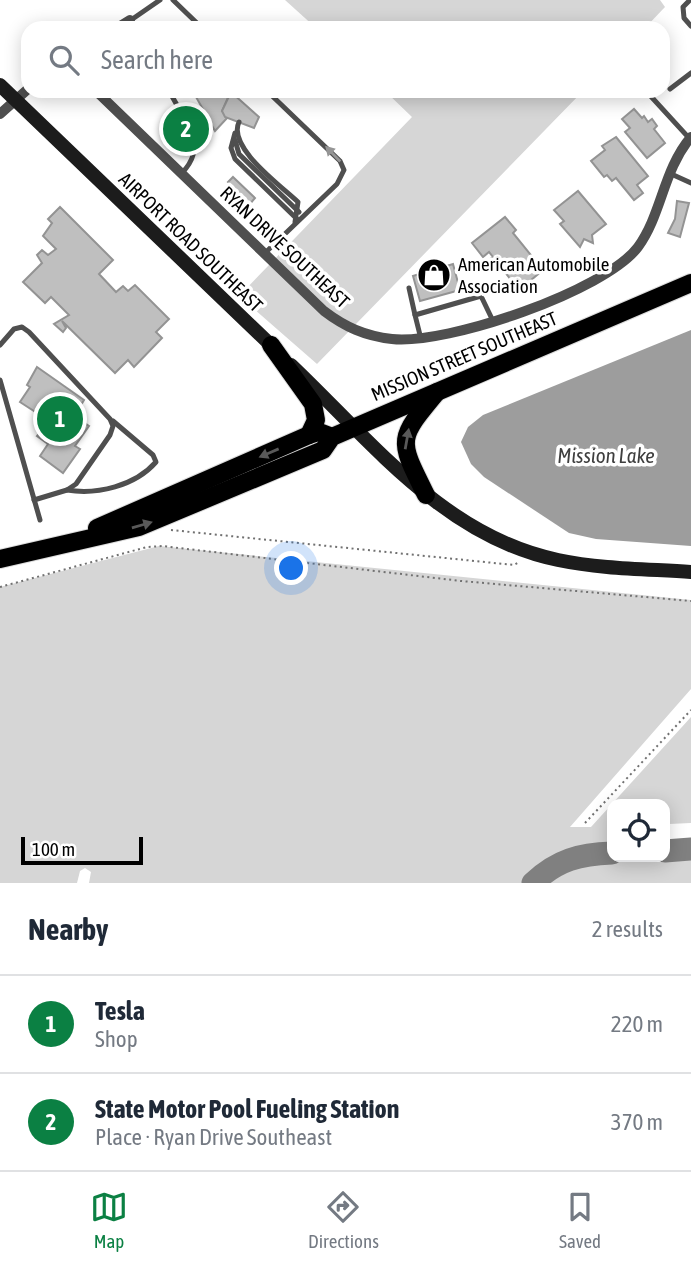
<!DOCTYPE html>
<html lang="en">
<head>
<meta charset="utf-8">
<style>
	:root { --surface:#fff; --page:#f2f2f3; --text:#1f2937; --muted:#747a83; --line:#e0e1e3; --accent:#0b8043 }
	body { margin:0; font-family:"Asap Condensed",sans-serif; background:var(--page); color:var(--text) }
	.controls { position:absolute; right:21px; bottom:21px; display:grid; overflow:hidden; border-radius:14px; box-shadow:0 4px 18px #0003 }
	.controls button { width:63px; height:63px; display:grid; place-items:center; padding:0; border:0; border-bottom:2px solid var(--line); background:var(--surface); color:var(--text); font:35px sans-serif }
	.scale { position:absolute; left:21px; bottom:18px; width:122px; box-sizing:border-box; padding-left:7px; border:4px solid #000; border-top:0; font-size:19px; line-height:24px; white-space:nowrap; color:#000; -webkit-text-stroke:5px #fff; paint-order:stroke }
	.you { position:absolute; left:292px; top:569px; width:24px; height:24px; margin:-18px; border:5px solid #fff; border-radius:50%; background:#1a73e8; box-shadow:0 0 0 10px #1a73e833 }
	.badge { display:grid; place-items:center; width:46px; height:46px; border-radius:50%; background:var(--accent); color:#fff; font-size:23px; font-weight:700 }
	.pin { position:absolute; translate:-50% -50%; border:4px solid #fff; box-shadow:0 2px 7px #0006 }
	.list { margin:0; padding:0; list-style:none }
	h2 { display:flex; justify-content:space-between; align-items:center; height:91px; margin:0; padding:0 28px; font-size:30px }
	h2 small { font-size:23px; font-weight:400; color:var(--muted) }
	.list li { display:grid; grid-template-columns:46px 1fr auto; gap:21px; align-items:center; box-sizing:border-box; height:98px; padding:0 28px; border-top:2px solid var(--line) }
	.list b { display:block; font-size:26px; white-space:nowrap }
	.list p { margin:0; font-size:23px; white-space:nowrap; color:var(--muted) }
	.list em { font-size:23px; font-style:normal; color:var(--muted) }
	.icon { flex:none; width:38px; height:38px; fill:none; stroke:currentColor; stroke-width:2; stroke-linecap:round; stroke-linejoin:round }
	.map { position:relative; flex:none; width:691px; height:883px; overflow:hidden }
	.search { position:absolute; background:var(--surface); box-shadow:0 4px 18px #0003; left:21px; right:21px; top:21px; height:77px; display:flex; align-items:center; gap:18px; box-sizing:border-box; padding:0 24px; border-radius:21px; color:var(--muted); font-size:26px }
	.sheet { height:287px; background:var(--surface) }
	nav { display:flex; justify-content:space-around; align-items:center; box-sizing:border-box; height:98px; border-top:2px solid var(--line); background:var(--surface); font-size:19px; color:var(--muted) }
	nav a { display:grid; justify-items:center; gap:4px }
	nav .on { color:var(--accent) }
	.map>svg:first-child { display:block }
	.green { fill:#d6d6d6 }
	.water { fill:#9d9d9d }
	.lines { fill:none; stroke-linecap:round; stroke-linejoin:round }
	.taxiway { stroke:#808080; stroke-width:23 }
	.building { fill:#bfbfbf; stroke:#939393; stroke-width:2 }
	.highway-casing { stroke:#dbdbdb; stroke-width:20 }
	.path { stroke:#717171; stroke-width:2; stroke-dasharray:2 3.5; stroke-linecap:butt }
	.lane { stroke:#4f4f4f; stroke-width:5 }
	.street { stroke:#4f4f4f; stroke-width:10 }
	.secondary { stroke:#1c1c1c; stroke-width:14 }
	.highway { stroke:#000; stroke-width:18 }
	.oneway { fill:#959595 }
	.oneway2 { fill:#595959 }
	.labels { text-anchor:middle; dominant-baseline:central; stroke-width:7; stroke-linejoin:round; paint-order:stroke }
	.street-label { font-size:19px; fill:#000; stroke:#fff }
	.poi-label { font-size:19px; fill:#000; stroke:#fff; text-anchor:start }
	.water-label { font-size:21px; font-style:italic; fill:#3e3e3e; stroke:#fff }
</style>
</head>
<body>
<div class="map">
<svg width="691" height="883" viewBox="0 0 691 883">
	<rect width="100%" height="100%" fill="#fff"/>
	<g class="green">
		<path d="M 285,0 L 660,0 L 665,7 L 645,28 L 316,28 Z"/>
		<path d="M 385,91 L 583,91 L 317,364 L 239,296 L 412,117 Z"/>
		<path d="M 159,546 L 691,600 L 691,689 L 570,827 L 591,827 L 691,717 L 691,823 L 669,824 L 665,831 L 665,804 L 612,804 L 612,844 C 573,846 548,852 522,883 L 89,883 L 91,872 L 85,868 L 80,871 L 77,883 L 0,883 L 0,587 Z"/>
		<path d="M 691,858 L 691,883 L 547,883 C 577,853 650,861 691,858 Z"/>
	</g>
	<path class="water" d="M 691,330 L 691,546 L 596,539 L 569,533 L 484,477 L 471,464 L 461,442 L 468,427 L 483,415 Z"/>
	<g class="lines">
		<g class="taxiway">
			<path d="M 665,851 L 691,849"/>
			<path d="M 533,883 C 557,860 580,854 612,853"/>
		</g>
	</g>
	<g class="building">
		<path d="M 202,91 L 231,91 L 222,111 L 228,117 L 215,131 L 211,124 L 203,128 L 198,117 L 204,111 L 196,97 Z"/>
		<path d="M 231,92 L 259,117 L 254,128 L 225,117 L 222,111 Z"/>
		<path d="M 634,109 L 642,118 L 644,116 L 648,122 L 652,119 L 657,126 L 654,129 L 665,143 L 647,158 L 625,132 L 630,128 L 622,119 Z"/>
		<path d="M 197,116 L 203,129 L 176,142 L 170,129 Z"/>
		<path d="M 616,137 L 648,176 L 637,185 L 643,193 L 634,200 L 616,178 L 612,181 L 607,175 L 604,177 L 591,161 L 605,150 L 602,146 Z"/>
		<path d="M 233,177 L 255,198 L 250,204 L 228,182 Z"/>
		<path d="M 578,191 L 606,224 L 592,235 L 593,243 L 584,239 L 580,247 L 560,224 L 564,221 L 554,210 Z"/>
		<path d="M 677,201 L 689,203 L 680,237 L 668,233 L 675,219 Z"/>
		<path d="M 60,207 L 113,260 L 99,274 L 116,292 L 123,286 L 128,291 L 135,285 L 169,319 L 156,332 L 162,338 L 134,367 L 128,360 L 115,373 L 62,321 L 66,328 L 63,332 L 54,324 L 69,315 L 51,297 L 45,303 L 23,282 L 42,263 L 37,255 L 42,250 L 48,255 L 56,249 L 43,236 L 52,223 L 48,219 Z"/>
		<path d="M 505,217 L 516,230 L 513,233 L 543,270 L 519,290 L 500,266 L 494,271 L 487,262 L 493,257 L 489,252 L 483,257 L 472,243 Z"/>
		<path d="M 453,264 L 460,290 L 420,301 L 413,276 Z"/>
		<path d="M 37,367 L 84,400 L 81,405 L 78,403 L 70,413 L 89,426 L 75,446 L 80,449 L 63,473 L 40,456 L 48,444 L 37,436 L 46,425 L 40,421 L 43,417 L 20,402 L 30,387 L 27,385 Z"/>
	</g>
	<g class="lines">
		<defs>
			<g id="highway">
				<path d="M 271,345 L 313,404 L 316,420 L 309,435"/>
				<path d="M 426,495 C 398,439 397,440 437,392"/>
				<path d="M 97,528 L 309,435 L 319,432 L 332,437"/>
				<path d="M 0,559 L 139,527 L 323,450 L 332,437 L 691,283"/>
			</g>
		</defs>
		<use href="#highway" class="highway-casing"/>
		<g class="path">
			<path d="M 171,530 L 514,565 L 519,562"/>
			<path d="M 0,587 L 147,547 L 162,546 L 461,581 L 691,601"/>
			<path d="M 585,823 L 691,710"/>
		</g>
		<g class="lane">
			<path d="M 173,0 L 202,28"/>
			<path d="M 690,0 L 683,7 L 684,18 L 691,26"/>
			<path d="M 131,20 L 160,0"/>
			<path d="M 670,89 L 691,73"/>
			<path d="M 169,91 L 186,121"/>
			<path d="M 646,91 L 690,139"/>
			<path d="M 239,122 C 227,147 280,185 298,202 L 295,222"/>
			<path d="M 235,133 L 231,148 L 235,159 L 297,219"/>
			<path d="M 235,140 L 239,154 L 299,212"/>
			<path d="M 182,173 C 194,160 196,151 192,134"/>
			<path d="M 669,173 L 691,183"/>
			<path d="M 265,253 L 337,184 L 344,170 L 340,161 L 267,91"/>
			<path d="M 409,288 L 415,315"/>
			<path d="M 421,339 L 415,315 L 481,296 L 493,321"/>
			<path d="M 0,345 L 14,329 L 22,327 L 29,332 L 110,419 L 113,426 L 110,435 L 76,484 L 67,490 L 34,500"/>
			<path d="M 0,380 L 40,520"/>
			<path d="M 67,490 C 97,495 135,486 156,462 L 153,455 L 113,421"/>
		</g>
		<g class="street">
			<path d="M 117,28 L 130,20"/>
			<path d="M 96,91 L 324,311 C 345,327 365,336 392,339 C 447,345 605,291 638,247 C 662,214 663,170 691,137"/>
			<path d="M 0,114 L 28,89"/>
		</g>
		<g class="secondary">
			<path d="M 0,85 L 277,351"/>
			<path d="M 291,365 C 371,441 445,537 558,560 C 601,569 647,569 691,572"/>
		</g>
		<use href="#highway" class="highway"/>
	</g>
	<defs><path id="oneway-solid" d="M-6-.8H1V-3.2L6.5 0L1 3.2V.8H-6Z" transform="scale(1.75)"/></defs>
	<use class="oneway" href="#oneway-solid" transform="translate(333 154) rotate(-134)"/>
	<g class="oneway2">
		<use href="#oneway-solid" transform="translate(407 439) rotate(-80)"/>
		<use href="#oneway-solid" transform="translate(269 453) rotate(157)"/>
		<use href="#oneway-solid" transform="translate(142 525) rotate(-16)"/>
	</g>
	<defs>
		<symbol id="shop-disc" viewBox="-11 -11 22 22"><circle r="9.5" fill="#000" stroke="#fff"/><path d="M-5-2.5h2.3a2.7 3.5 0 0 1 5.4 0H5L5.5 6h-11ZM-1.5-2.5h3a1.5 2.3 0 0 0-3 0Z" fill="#fff"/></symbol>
	</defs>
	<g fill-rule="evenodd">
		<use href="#shop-disc" x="415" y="256" width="38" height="38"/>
	</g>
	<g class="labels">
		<g class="street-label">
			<text transform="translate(191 242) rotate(44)">AIRPORT ROAD SOUTHEAST</text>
			<text transform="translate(285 247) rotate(43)">RYAN DRIVE SOUTHEAST</text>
			<text transform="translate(464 356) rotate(-23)">MISSION STREET SOUTHEAST</text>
		</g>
		<g class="poi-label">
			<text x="458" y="264">American Automobile<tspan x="458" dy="22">Association</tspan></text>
		</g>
		<g class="water-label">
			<text x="606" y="455">Mission Lake</text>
		</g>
	</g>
</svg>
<div class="controls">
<button><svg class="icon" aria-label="locate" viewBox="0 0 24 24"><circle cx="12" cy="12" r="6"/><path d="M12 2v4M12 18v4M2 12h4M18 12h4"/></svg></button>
</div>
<div class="scale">100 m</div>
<div class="you"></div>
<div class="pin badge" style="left:60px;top:419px">1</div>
<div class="pin badge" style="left:186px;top:129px">2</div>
<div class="search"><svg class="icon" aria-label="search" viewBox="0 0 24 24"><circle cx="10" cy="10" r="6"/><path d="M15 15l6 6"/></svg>Search here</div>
</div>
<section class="sheet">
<h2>Nearby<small>2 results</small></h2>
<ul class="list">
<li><span class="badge">1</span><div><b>Tesla</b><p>Shop</p></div><em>220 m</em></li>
<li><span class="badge">2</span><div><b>State Motor Pool Fueling Station</b><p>Place · Ryan Drive Southeast</p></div><em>370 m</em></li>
</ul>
</section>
<nav>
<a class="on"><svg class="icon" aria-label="map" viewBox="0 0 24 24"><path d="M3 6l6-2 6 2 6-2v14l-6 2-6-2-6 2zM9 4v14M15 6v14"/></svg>Map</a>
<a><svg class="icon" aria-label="directions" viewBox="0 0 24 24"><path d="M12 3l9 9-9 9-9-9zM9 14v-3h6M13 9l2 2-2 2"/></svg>Directions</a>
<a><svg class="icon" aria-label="saved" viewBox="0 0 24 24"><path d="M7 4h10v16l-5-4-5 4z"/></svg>Saved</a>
</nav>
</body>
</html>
